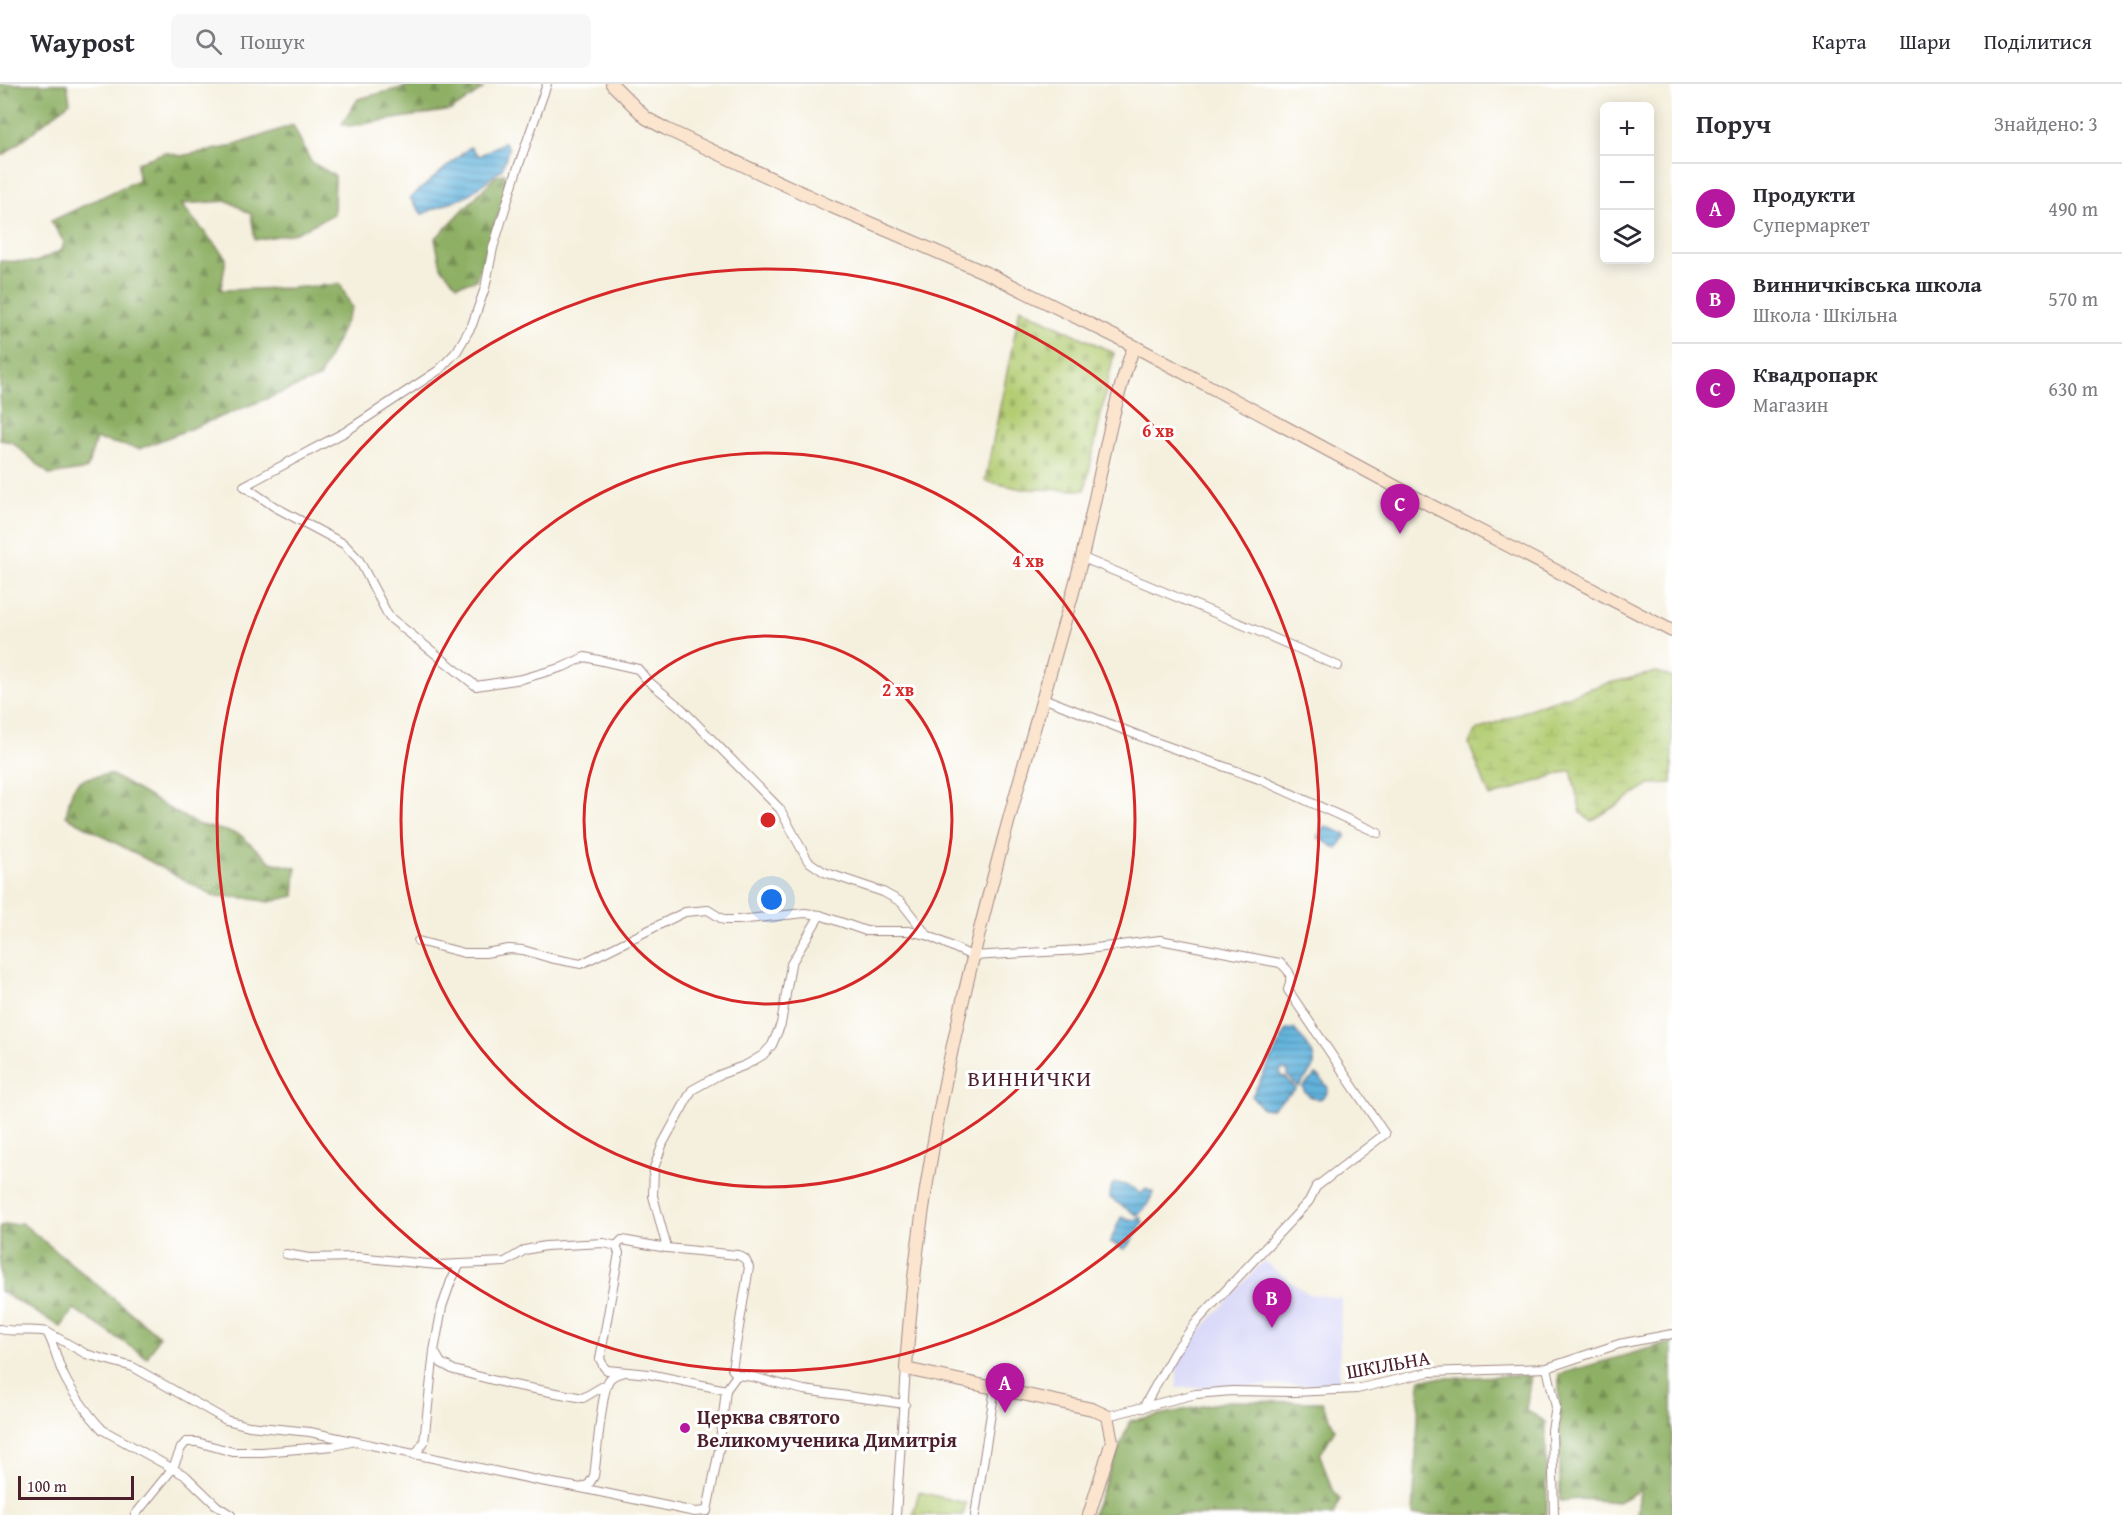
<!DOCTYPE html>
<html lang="uk">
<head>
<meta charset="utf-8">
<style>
	:root { --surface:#fff; --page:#f7f7f7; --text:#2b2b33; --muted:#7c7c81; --line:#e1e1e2; --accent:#b5179e }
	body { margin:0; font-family:"Gentium Book Plus",serif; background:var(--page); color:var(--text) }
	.controls { position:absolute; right:18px; top:18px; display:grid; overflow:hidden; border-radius:9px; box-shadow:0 3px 15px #0003 }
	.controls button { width:54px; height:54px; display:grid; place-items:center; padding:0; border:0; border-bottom:2px solid var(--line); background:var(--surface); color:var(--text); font:30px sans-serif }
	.scale { position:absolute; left:18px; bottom:15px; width:116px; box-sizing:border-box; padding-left:6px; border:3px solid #4a1f2b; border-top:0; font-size:16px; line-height:21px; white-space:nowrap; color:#4a1f2b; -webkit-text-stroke:4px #fff; paint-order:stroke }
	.you { position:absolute; left:772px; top:816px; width:21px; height:21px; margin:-15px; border:4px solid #fff; border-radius:50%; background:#1a73e8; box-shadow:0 0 0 9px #1a73e833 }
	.badge { display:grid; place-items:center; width:39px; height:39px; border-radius:50%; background:var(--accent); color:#fff; font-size:20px; font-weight:700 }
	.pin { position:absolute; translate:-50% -50px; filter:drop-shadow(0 2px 3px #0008) }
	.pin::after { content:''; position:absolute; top:32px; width:21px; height:18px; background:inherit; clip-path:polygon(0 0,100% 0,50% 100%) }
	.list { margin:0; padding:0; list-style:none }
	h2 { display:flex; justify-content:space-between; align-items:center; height:78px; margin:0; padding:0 24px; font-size:26px }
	h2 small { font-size:20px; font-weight:400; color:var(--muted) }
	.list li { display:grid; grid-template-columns:39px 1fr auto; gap:18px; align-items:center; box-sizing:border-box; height:90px; padding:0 24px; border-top:2px solid var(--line) }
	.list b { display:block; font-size:22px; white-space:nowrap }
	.list p { margin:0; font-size:20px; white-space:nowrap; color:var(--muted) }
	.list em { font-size:20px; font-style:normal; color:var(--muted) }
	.icon { flex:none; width:33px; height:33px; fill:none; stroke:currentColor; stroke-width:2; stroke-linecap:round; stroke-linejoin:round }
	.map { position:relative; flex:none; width:1672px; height:1431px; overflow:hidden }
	header { display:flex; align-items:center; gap:36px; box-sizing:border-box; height:84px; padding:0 30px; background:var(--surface); border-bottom:2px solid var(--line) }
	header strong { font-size:28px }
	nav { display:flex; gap:33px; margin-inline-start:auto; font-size:21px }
	.search { width:420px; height:54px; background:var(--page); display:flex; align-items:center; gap:15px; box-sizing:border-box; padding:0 21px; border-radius:9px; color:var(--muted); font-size:22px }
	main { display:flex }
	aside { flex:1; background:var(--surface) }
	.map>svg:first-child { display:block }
	.built { fill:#d8d7f8 }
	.forest { fill:url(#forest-firs); stroke:#6c6848; stroke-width:1.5 }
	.wetland { fill:url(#wetland-marsh); stroke:#7e764f; stroke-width:1.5 }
	.cemetery { fill:url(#cemetery-stones); stroke:#7e764f; stroke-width:1.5 }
	.pitch { fill:#b3cd73; stroke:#7e764f; stroke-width:1.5 }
	.water { fill:url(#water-rules); stroke:#556884; stroke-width:1.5 }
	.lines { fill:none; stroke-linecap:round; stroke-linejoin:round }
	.street-casing { stroke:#a08884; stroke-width:10 }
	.secondary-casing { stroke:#a08884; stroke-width:14 }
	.street { stroke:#fff; stroke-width:8 }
	.secondary { stroke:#fbe5cf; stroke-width:12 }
	.ring { fill:none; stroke:#d62828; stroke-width:3 }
	.poi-dot { fill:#b5179e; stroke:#fff; stroke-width:2 }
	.labels { text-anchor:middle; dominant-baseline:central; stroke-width:6; stroke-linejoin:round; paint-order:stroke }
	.street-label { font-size:20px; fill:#4a1f2b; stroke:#fff }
	.poi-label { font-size:20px; font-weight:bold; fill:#4a1f2b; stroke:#fff; text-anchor:start }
	.quarter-label { font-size:22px; letter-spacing:1.5px; fill:#4a1f2b; stroke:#fff }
	.centre { fill:#d62828; stroke:#fff; stroke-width:3 }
	.ring-label { font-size:18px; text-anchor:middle; font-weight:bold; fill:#d62828; stroke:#fff; stroke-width:6; stroke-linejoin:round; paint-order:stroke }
</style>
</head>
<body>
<header>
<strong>Waypost</strong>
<div class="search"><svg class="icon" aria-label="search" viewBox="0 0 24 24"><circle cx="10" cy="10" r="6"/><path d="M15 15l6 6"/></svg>Пошук</div>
<nav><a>Карта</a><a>Шари</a><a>Поділитися</a></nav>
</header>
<main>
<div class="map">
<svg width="1672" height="1431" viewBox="0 0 1672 1431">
	<defs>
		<pattern id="forest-firs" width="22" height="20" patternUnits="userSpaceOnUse" patternTransform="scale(1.5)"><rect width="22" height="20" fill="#8eb065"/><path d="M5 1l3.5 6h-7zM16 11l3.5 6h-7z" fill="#768f53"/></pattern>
		<pattern id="wetland-marsh" width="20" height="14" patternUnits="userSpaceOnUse" patternTransform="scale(1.5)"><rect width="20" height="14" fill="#b3cd73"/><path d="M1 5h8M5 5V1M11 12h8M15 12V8" fill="none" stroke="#9bb064"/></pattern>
		<pattern id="cemetery-stones" width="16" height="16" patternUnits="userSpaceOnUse" patternTransform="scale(1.5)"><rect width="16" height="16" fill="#b3cd73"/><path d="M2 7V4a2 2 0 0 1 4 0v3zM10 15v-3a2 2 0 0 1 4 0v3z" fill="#9bb064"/></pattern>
		<pattern id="water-rules" width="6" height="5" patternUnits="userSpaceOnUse" patternTransform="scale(1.5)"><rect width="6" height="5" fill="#60b2dc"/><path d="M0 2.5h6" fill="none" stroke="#5190b3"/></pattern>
	</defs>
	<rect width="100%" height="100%" fill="#fff"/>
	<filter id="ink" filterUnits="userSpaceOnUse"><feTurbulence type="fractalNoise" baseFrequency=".0167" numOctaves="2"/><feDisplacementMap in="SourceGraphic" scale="12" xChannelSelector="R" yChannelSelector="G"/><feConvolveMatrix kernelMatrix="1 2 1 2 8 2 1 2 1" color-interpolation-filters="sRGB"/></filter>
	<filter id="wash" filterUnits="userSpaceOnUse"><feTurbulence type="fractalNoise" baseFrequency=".008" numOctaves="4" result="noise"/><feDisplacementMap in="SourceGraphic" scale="24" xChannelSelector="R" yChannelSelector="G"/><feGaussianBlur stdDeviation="1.35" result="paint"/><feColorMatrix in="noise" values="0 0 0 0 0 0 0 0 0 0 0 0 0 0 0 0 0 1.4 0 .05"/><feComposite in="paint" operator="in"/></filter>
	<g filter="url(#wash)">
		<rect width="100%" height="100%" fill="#f5f0de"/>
		<path class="built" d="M 1263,1177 L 1308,1210 L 1341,1214 L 1339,1300 L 1177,1304 L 1177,1273 Z"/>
		<g class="forest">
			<path d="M 0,0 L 67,0 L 70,18 L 4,71 L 0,71 Z"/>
			<path d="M 417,0 L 468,0 L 483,5 L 452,26 L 349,42 L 342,40 L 358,15 Z"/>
			<path d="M 293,41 L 311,78 L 335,92 L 334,130 L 296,149 L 255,156 L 251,130 L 228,117 L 181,120 L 226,174 L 221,206 L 291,204 L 340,200 L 352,224 L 319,294 L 139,365 L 96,355 L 87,385 L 50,391 L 12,358 L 0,356 L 0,177 L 36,178 L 62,166 L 64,158 L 51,137 L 138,96 L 137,79 L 165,68 L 180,72 L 229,63 Z"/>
			<path d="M 505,89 L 508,101 L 476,196 L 457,201 L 441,183 L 435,155 L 495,93 Z"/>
			<path d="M 110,690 L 196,740 L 239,750 L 271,778 L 296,784 L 294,812 L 269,818 L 247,814 L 214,812 L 66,732 C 73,697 73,695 110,690 Z"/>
			<path d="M 22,1139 L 159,1252 L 147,1274 L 74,1225 L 61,1243 L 0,1207 L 0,1142 Z"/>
			<path d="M 1672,1258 L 1672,1431 L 1637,1431 L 1640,1406 L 1618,1418 L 1580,1415 L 1560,1417 L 1559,1290 Z"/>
			<path d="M 1531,1291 L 1526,1326 L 1546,1338 L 1547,1431 L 1413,1431 L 1420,1295 Z"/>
			<path d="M 1228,1317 L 1322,1318 L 1335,1345 L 1320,1371 L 1331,1403 L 1340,1415 L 1334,1431 L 1092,1431 L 1130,1337 Z"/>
		</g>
		<path class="wetland" d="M 1657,588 L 1672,594 L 1672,699 L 1651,700 L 1591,737 L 1581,729 L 1571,686 L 1490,713 L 1469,660 L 1475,647 L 1540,621 L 1601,601 Z"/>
		<path class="cemetery" d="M 1020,224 L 1114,269 L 1085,406 L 1022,405 L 985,397 Z"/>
		<path class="pitch" d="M 919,1408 L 966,1419 L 963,1431 L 913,1431 Z"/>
		<g class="water">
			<path d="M 504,58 L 509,64 L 502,85 L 468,111 L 422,130 L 410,114 L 470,63 L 479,72 Z"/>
			<path d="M 1325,742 L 1345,750 L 1346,752 L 1337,765 L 1317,753 Z"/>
			<path d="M 1287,945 L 1294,945 C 1301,954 1319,971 1313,983 C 1310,990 1303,997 1298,1003 L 1288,992 L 1288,987 L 1282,985 L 1280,989 L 1282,993 L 1286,994 L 1296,1005 L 1271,1025 L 1262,1024 L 1252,1012 Z"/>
			<path d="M 1316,991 L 1320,993 L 1328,1004 L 1326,1011 L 1320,1015 C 1312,1015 1306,1011 1302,1003 Z"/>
			<path d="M 1118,1099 L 1134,1104 L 1140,1110 L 1146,1105 L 1153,1108 C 1151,1116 1144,1128 1136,1131 L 1110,1114 L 1110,1106 L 1113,1100 Z"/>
			<path d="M 1121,1133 L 1134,1136 L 1140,1133 L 1143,1138 L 1130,1160 L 1124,1165 L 1110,1158 Z"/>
		</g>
	</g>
	<g filter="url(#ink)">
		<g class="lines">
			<defs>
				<g id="street">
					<path d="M 547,0 L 516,89 L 493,164 L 485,204 L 472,241 L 457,267 L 439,286 L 345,348 L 244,402 L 275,423 L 344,460 L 359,476 L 389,533 L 476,602 L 522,595 L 563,583 L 585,573 L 638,585 L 647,596 L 681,624 L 780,725 L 808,777 L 824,788 L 883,808 L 901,818 L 927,851 L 972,872 L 1080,866 L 1160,856 L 1280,879 C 1292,888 1292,893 1288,906 L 1385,1050 L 1316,1103 L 1309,1117 L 1198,1236 L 1175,1267 L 1143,1324"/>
					<path d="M 1083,474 L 1253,545 L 1338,582"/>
					<path d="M 1043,614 L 1150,656 L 1259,695 L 1378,749"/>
					<path d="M 418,857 L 464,869 L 485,869 L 509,865 L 523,866 L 550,874 L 581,880 L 685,828 L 708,826 L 724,836 L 738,836 L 805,829 L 820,831 L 866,847 L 908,847 L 927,851"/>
					<path d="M 616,1162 L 619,1169 L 600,1275 L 604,1283 L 607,1286 L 649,1290 L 726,1306 L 737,1291 L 753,1293 L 804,1306 L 905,1320"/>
					<path d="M 667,1164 L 653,1112 L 654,1084 L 663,1059 L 692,1006 L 719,991 L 746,981 L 763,971 L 772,961 L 781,940 L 791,880 L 820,831"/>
					<path d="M 286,1170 L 309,1174 L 357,1173 L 438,1181 L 505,1178 L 525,1166 L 545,1162 L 604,1159 L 616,1162 L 622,1156 L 667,1164 L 738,1171 L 745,1175 L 749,1183 L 732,1285 L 737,1291"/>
					<path d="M 0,1245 C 16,1249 31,1244 47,1248"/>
					<path d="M 434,1267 L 441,1279 L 454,1286 L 508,1300 L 583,1314 L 607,1300"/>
					<path d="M 1547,1284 L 1556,1323 L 1552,1346 L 1554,1431"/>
					<path d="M 1107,1332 L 1196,1310 L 1232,1307 L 1294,1308 L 1357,1305 L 1429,1288 L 1547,1284 L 1619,1260 L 1672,1250"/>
					<path d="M 415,1371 L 424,1358 L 434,1267 L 442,1223 L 451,1197 L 460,1180"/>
					<path d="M 581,1404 L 695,1428 L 707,1427 L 719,1366 L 726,1306"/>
					<path d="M 135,1431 L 173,1384 L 181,1364 L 186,1358 L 197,1358 L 233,1368 L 262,1368 L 334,1362 L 351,1358"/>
					<path d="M 231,1431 L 217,1422 L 186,1392 L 103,1346 C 91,1334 71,1307 64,1292 C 57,1278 55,1262 47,1248 L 86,1270 L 133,1283 L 226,1336 L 249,1342 L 310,1348 L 541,1397 L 581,1404 L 589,1400 L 594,1392 C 597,1374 601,1308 609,1296 C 613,1290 620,1289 626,1288"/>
					<path d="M 896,1431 L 906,1285"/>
					<path d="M 975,1431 L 995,1304"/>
				</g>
				<g id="secondary">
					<path d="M 612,0 L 646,34 L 666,45 L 828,121 L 993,192 L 1134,262 L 1430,421 L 1672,547"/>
					<path d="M 1089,1431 L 1112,1357 L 1107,1332 L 1092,1325 L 906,1285 C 922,1019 1001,763 1073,508 C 1096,427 1105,341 1134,262"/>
				</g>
			</defs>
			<use href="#street" class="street-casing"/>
			<use href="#secondary" class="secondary-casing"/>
			<use href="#street" class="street"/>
			<use href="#secondary" class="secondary"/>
		</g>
	</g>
	<g class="ring">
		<circle cx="768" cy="736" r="184"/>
		<circle cx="768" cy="736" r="367"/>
		<circle cx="768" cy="736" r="551"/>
	</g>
	<circle class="poi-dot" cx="685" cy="1344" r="6"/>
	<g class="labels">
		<g class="street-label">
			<text transform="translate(1388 1280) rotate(-10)">ШКІЛЬНА</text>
		</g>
		<g class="poi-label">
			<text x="697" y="1332">Церква святого<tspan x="697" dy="23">Великомученика Димитрія</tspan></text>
		</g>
		<g class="quarter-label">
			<text x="1030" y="994">ВИННИЧКИ</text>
		</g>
	</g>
	<circle cx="768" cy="736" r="9" class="centre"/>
	<g class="ring-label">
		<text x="1158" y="353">6 хв</text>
		<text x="1028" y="483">4 хв</text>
		<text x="898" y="612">2 хв</text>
	</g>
</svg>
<div class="controls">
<button>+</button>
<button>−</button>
<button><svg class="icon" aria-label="layers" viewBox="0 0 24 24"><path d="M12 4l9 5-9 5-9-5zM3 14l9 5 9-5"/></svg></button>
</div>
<div class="scale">100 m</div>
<div class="you"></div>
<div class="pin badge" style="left:1005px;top:1329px">A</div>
<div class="pin badge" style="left:1272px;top:1244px">B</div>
<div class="pin badge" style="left:1400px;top:450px">C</div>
</div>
<aside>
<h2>Поруч<small>Знайдено: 3</small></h2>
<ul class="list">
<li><span class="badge">A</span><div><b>Продукти</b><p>Супермаркет</p></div><em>490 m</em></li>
<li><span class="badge">B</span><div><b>Винничківська школа</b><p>Школа · Шкільна</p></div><em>570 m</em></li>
<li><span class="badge">C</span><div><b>Квадропарк</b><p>Магазин</p></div><em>630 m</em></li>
</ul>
</aside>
</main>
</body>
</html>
